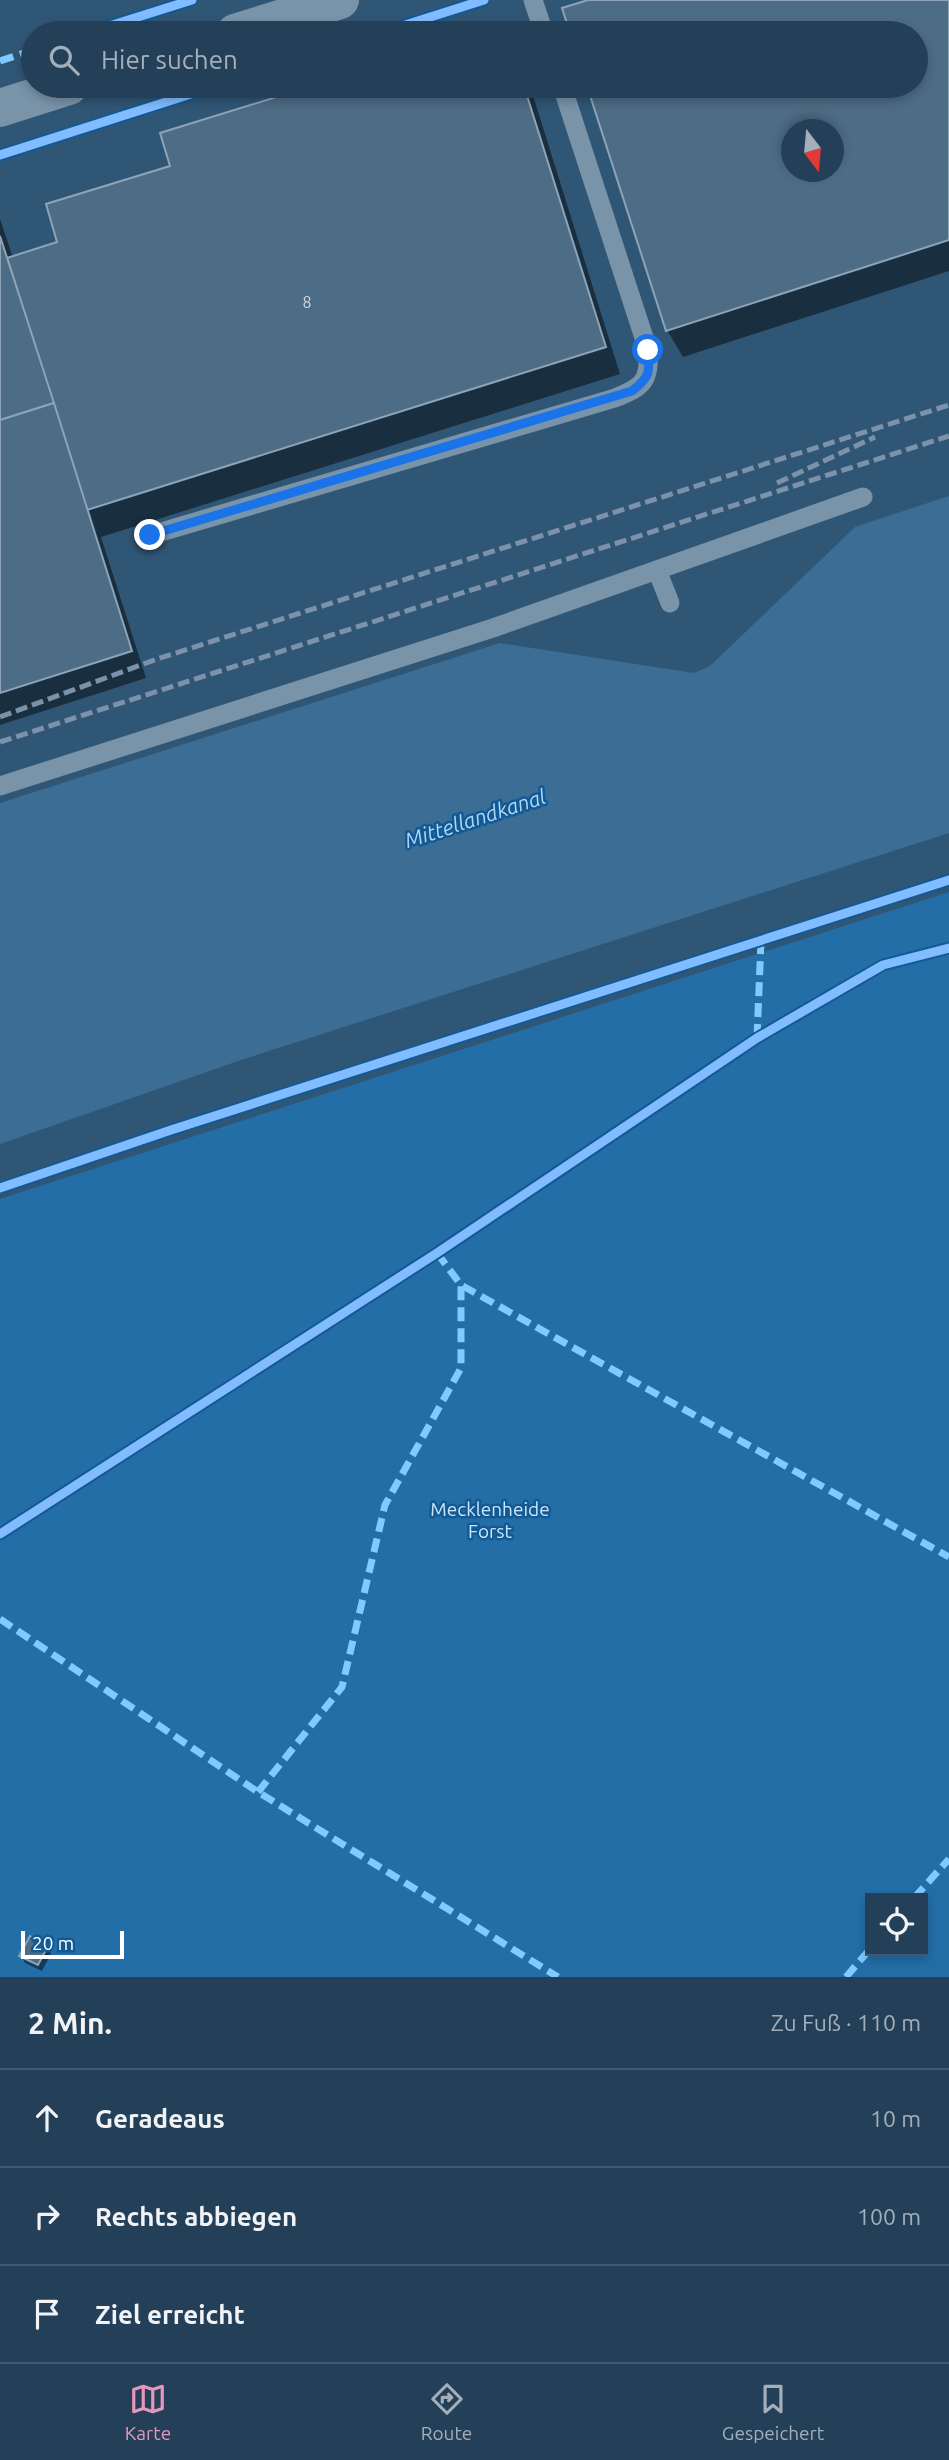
<!DOCTYPE html>
<html lang="de">
<head>
<meta charset="utf-8">
<style>
	:root { --surface:#244058; --page:#304b61; --text:#f1f3f6; --muted:#a3afba; --line:#41596e; --accent:#e797bd }
	body { margin:0; font-family:Ubuntu,sans-serif; background:var(--page); color:var(--text) }
	.controls { position:absolute; right:21px; bottom:21px; display:grid; overflow:hidden; border-radius:0px; box-shadow:0 4px 10px #0003 }
	.controls button { width:63px; height:63px; display:grid; place-items:center; padding:0; border:0; border-bottom:2px solid var(--line); background:var(--surface); color:var(--text); font:35px sans-serif }
	.compass { position:absolute; left:781px; top:119px; width:63px; height:63px; border-radius:50%; background:var(--surface); box-shadow:0 4px 10px #0003; rotate:164deg }
	.scale { position:absolute; left:21px; bottom:18px; width:103px; box-sizing:border-box; padding-left:7px; border:4px solid #fff; border-top:0; font-size:19px; line-height:24px; white-space:nowrap; color:#fff; -webkit-text-stroke:5px #135993; paint-order:stroke }
	.stop { position:absolute; width:21px; height:21px; margin:-16px; border:5px solid #1a73e8; border-radius:50%; background:#fff }
	.stop.end { background:#1a73e8; border-color:#fff; box-shadow:0 2px 7px #0008 }
	.list { margin:0; padding:0; list-style:none }
	h2 { display:flex; justify-content:space-between; align-items:center; height:91px; margin:0; padding:0 28px; font-size:30px }
	h2 small { font-size:23px; font-weight:400; color:var(--muted) }
	.list li { display:grid; grid-template-columns:46px 1fr auto; gap:21px; align-items:center; box-sizing:border-box; height:98px; padding:0 28px; border-top:2px solid var(--line) }
	.list b { display:block; font-size:26px; white-space:nowrap }
	.list em { font-size:23px; font-style:normal; color:var(--muted) }
	.icon { flex:none; width:38px; height:38px; fill:none; stroke:currentColor; stroke-width:2; stroke-linecap:round; stroke-linejoin:round }
	.map { position:relative; flex:none; width:949px; height:1977px; overflow:hidden }
	.search { position:absolute; background:var(--surface); box-shadow:0 4px 10px #0003; left:21px; right:21px; top:21px; height:77px; display:flex; align-items:center; gap:18px; box-sizing:border-box; padding:0 24px; border-radius:38px; color:var(--muted); font-size:26px }
	.sheet { height:385px; background:var(--surface) }
	nav { display:flex; justify-content:space-around; align-items:center; box-sizing:border-box; height:98px; border-top:2px solid var(--line); background:var(--surface); font-size:19px; color:var(--muted) }
	nav a { display:grid; justify-items:center; gap:4px }
	nav .on { color:var(--accent) }
	.map>svg:first-child { display:block }
	.green { fill:#246ea8; fill-rule:evenodd }
	.water { fill:#3c6d95 }
	.shadow { fill:#0007; fill-rule:evenodd }
	.building { fill:#4d6c85; stroke:#8ea4b6; stroke-width:2; fill-rule:evenodd }
	.lines { fill:none; stroke-linecap:round; stroke-linejoin:round }
	.service { stroke:#7993a9; stroke-width:19 }
	.minor { stroke:#7993a9; stroke-width:38 }
	.rail { stroke:#7b92a9; stroke-width:5; stroke-dasharray:12 5; stroke-linecap:butt }
	.quiet { stroke:#80caff; stroke-width:7; stroke-dasharray:14 7; stroke-linecap:butt }
	.cycleway-casing { stroke:#135993; stroke-width:13 }
	.cycleway { stroke:#80bcff; stroke-width:9 }
	.route { stroke:#1a73e8; stroke-width:9 }
	.labels { text-anchor:middle; dominant-baseline:central; stroke-width:5; stroke-linejoin:round; paint-order:stroke }
	.number-label { font-size:16px; fill:#d2dae0 }
	.park-label { font-size:19px; fill:#c9e6fc; stroke:#135993 }
	.water-label { font-size:21px; font-style:italic; fill:#aed8f9; stroke:#135993 }
</style>
</head>
<body>
<div class="map">
<svg width="949" height="1977" viewBox="0 0 949 1977">
	<rect width="100%" height="100%" fill="#305676"/>
	<path class="green" d="M 949,892 L 949,1977 L 0,1977 L 0,1199 ZM 870,1898 L 923,1898 L 923,1951 L 870,1951 Z"/>
	<path class="water" d="M 949,496 L 949,833 L 241,1060 L 0,1144 L 0,803 L 500,643 L 694,673 L 710,666 L 855,527 Z"/>
	<g class="shadow">
		<path d="M 594,0 L 949,0 L 949,271 L 683,357 L 667,330 L 588,86 L 916,86 L 916,33 L 571,33 L 564,10 ZM 792,130 L 834,130 L 834,172 L 792,172 Z"/>
		<path d="M 505,27 L 508,33 L 486,33 Z"/>
		<path d="M 318,86 L 530,86 L 620,374 L 101,537 L 146,678 L 0,725 L 0,219 L 13,258 L 60,243 L 172,167 L 162,134 Z"/>
		<path d="M 47,1947 L 51,1954 L 42,1971 L 25,1963 L 21,1956 Z"/>
	</g>
	<g class="building">
		<path d="M 588,0 L 949,0 L 949,240 L 666,331 L 587,86 L 916,86 L 916,33 L 570,33 L 562,8 ZM 792,130 L 834,130 L 834,172 L 792,172 Z"/>
		<path d="M 312,86 L 524,86 L 606,347 L 87,510 L 7,258 L 57,242 L 46,204 L 170,166 L 160,133 Z"/>
		<path d="M 0,236 L 54,403 L 0,420 Z"/>
		<path d="M 54,403 L 132,651 L 0,693 L 0,420 Z"/>
		<path d="M 30,1936 L 48,1946 L 38,1965 L 19,1956 Z"/>
	</g>
	<g class="lines">
		<g class="service">
			<path d="M 533,0 L 544,33"/>
			<path d="M 151,535 L 615,398 C 643,387 650,381 648,350 L 562,86"/>
			<path d="M 657,570 L 670,603"/>
			<path d="M 0,786 L 493,628 L 863,497"/>
		</g>
		<g class="minor">
			<path d="M 235,33 L 340,0"/>
			<path d="M 0,108 L 69,86"/>
		</g>
		<g class="rail">
			<path d="M 777,483 L 875,437"/>
			<path d="M 0,717 L 157,659 L 949,405"/>
			<path d="M 0,742 L 949,436"/>
		</g>
		<g class="quiet">
			<path d="M 0,61 L 33,50"/>
			<path d="M 757,1038 L 761,941"/>
			<path d="M 437,1253 L 461,1285 L 949,1557"/>
			<path d="M 0,1619 L 258,1792 L 558,1977"/>
			<path d="M 258,1792 L 342,1687 L 385,1505 L 461,1368 L 461,1285"/>
			<path d="M 914,1898 L 949,1859"/>
			<path d="M 846,1977 L 870,1949"/>
		</g>
		<defs>
			<g id="cycleway">
				<path d="M 87,33 L 192,0"/>
				<path d="M 380,33 L 484,0"/>
				<path d="M 0,155 L 216,86"/>
				<path d="M 0,1188 L 171,1130 L 949,880"/>
				<path d="M 0,1534 L 437,1253 L 757,1038 L 883,965 L 949,948"/>
			</g>
		</defs>
		<use href="#cycleway" class="cycleway-casing"/>
		<use href="#cycleway" class="cycleway"/>
	</g>
	<g class="lines">
		<path class="route" d="M 150,535 L 632,391 C 650,377 650,373 648,350"/>
	</g>
	<g class="labels">
		<g class="number-label">
			<text x="307" y="302">8</text>
		</g>
		<g class="park-label">
			<text x="490" y="1509">Mecklenheide<tspan x="490" dy="22">Forst</tspan></text>
		</g>
		<g class="water-label">
			<text transform="translate(475 818) rotate(-18)">Mittellandkanal</text>
		</g>
	</g>
</svg>
<div class="controls">
<button><svg class="icon" aria-label="locate" viewBox="0 0 24 24"><circle cx="12" cy="12" r="6"/><path d="M12 2v4M12 18v4M2 12h4M18 12h4"/></svg></button>
</div>
<svg class="compass" viewBox="-18 -18 36 36"><path d="M0-13l5 13h-10z" fill="#e53935"/><path d="M0 13l5-13h-10z" fill="#a3afba"/></svg>
<div class="scale">20 m</div>
<div class="stop" style="left:648px;top:350px"></div>
<div class="stop end" style="left:150px;top:535px"></div>
<div class="search"><svg class="icon" aria-label="search" viewBox="0 0 24 24"><circle cx="10" cy="10" r="6"/><path d="M15 15l6 6"/></svg>Hier suchen</div>
</div>
<section class="sheet">
<h2>2 Min.<small>Zu Fuß · 110 m</small></h2>
<ul class="list">
<li><svg class="icon" aria-label="ahead" viewBox="0 0 24 24"><path d="M12 20V5M6 11l6-6 6 6"/></svg><div><b>Geradeaus</b></div><em>10 m</em></li>
<li><svg class="icon" aria-label="right" viewBox="0 0 24 24"><path d="M7 20v-9h11M14 6l5 5-5 5"/></svg><div><b>Rechts abbiegen</b></div><em>100 m</em></li>
<li><svg class="icon" aria-label="arrive" viewBox="0 0 24 24"><path d="M6 21V4h12l-3 4 3 4H6"/></svg><div><b>Ziel erreicht</b></div></li>
</ul>
</section>
<nav>
<a class="on"><svg class="icon" aria-label="map" viewBox="0 0 24 24"><path d="M3 6l6-2 6 2 6-2v14l-6 2-6-2-6 2zM9 4v14M15 6v14"/></svg>Karte</a>
<a><svg class="icon" aria-label="directions" viewBox="0 0 24 24"><path d="M12 3l9 9-9 9-9-9zM9 14v-3h6M13 9l2 2-2 2"/></svg>Route</a>
<a><svg class="icon" aria-label="saved" viewBox="0 0 24 24"><path d="M7 4h10v16l-5-4-5 4z"/></svg>Gespeichert</a>
</nav>
</body>
</html>
